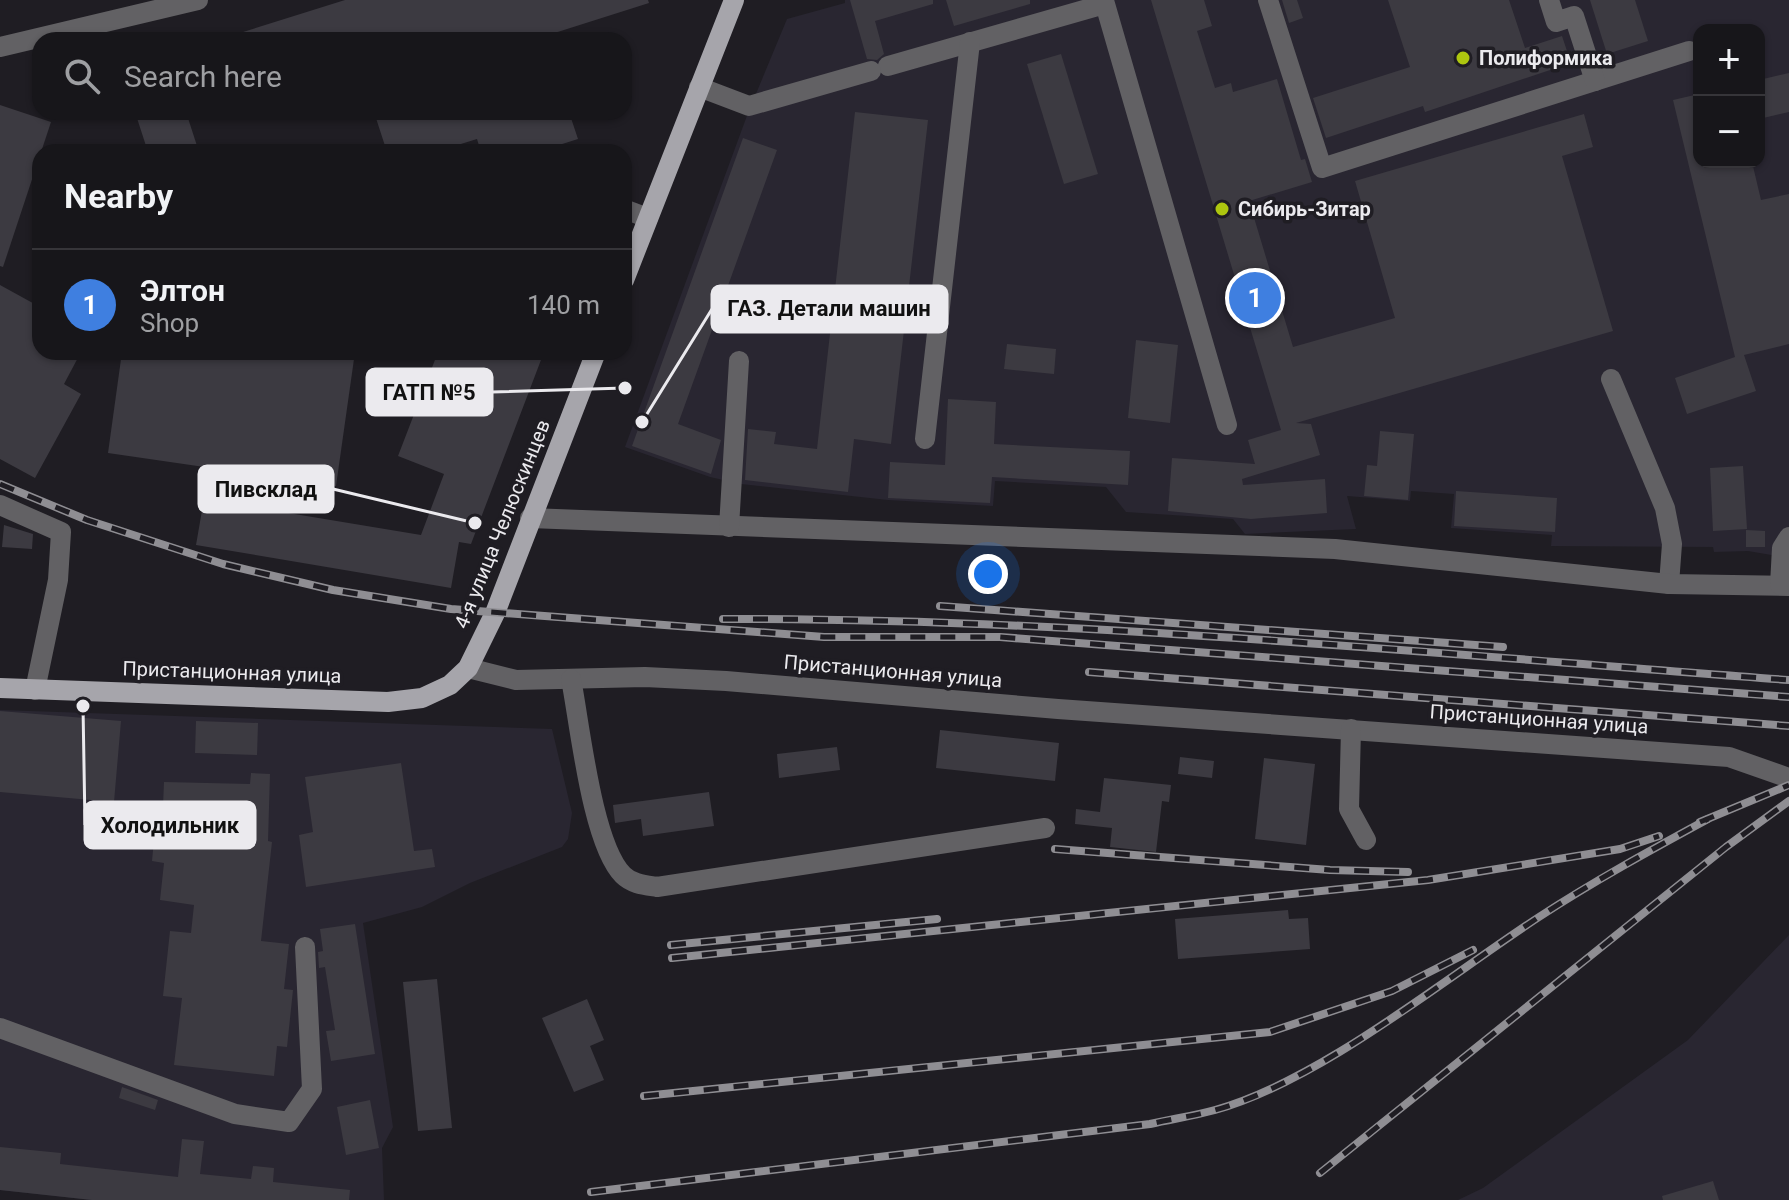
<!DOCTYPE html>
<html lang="en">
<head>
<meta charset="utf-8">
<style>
	:root { --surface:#17161a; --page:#201f23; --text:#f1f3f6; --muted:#9e9fa2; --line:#363539; --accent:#7c3aed }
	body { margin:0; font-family:Roboto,sans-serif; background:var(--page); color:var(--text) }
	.controls { position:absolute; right:24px; top:24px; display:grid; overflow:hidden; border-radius:16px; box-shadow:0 2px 6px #0004 }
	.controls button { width:72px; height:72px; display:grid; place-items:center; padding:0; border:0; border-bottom:2px solid var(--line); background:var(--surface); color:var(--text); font:40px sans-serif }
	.you { position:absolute; left:988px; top:574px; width:28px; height:28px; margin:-20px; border:6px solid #fff; border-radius:50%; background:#1a73e8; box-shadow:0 0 0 12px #1a73e833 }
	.badge { display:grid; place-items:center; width:52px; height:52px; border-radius:50%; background:var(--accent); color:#fff; font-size:26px; font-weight:700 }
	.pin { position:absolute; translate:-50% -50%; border:4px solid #fff; box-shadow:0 2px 8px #0006 }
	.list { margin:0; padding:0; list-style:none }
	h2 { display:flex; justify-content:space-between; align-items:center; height:104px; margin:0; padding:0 32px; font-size:34px }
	h2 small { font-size:26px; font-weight:400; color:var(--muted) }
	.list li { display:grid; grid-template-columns:52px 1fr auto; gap:24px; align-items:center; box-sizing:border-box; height:112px; padding:0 32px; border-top:2px solid var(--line) }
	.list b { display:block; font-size:30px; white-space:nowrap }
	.list p { margin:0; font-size:26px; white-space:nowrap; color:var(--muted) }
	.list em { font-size:26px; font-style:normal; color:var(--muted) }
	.icon { flex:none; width:44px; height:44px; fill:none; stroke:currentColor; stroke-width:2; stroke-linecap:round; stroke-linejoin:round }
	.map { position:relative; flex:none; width:1789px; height:1200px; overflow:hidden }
	.search { position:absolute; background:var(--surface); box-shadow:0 2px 6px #0004; left:32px; top:32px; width:600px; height:88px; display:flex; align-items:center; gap:20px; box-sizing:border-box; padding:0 28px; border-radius:24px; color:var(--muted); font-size:30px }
	.panel { position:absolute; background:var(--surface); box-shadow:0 2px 6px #0004; left:32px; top:144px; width:600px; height:216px; border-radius:24px }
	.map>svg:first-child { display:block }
	.built { fill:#292631; fill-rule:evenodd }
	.building { fill:#3c3a41 }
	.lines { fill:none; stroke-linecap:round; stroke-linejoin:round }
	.minor { stroke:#626164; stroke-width:20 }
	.major { stroke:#a6a5ab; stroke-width:20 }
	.rail-casing { stroke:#8f8e93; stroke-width:8 }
	.rail { stroke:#1f1d23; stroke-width:5; stroke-dasharray:15; stroke-linecap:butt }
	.poi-dot { fill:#adc60f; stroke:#1f1d23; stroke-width:3 }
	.labels { text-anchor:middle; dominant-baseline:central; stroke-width:7; stroke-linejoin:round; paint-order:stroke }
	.poi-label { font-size:20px; font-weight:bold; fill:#ebeaee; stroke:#1f1d23; text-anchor:start }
	.street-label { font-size:20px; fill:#ebeaee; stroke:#1f1d23 }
	.leader { fill:none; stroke:#ebeaee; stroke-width:3 }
	.callout-dot { fill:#ebeaee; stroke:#1f1d23; stroke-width:3 }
	.callout { fill:#ebeaee; stroke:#ebeaee; stroke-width:3 }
	.callout-label { font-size:22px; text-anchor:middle; font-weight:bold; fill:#111 }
</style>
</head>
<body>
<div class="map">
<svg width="1789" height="1200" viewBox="0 0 1789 1200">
	<rect width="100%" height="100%" fill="#1f1d23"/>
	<g class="built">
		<path d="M 845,0 L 1789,0 L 1789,558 L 1748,551 L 1714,552 L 1713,547 L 1551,546 L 1552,535 L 1451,528 L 1454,494 L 1411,491 L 1410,501 L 1347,496 L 1356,529 L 1245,534 L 1233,519 L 1126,512 L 1106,487 L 995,481 L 993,506 L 888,500 L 741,484 L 710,477 L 625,447 L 748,113 L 787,19 L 845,3 ZM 1699,30 L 1759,30 L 1759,162 L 1699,162 Z"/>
		<path d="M 0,710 L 552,729 L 572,813 L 568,839 L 562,847 L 470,883 L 422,907 L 363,923 L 393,1127 L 382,1148 L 384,1200 L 92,1200 L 0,1190 Z"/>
		<path d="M 1789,935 L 1789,1200 L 1458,1200 L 1483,1188 L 1688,1040 Z"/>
	</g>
	<g class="building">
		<path d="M 345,0 L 648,0 L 649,3 L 545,36 L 547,40 L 228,40 L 227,37 Z"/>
		<path d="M 850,0 L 933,0 L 933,4 L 875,21 L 884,54 L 877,60 L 867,59 Z"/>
		<path d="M 946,0 L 1030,0 L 1030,4 L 954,26 Z"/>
		<path d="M 1151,0 L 1204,0 L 1212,26 L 1197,31 L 1215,88 L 1231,83 L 1233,92 L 1277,79 L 1301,160 L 1305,159 L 1312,182 L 1249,201 L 1293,347 L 1395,318 L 1355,181 L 1584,114 L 1593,147 L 1562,156 L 1613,331 L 1296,423 L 1311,424 L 1320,455 L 1242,479 L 1243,485 L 1325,479 L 1327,513 L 1251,519 L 1168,511 L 1172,458 L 1255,464 L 1248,440 L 1281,430 Z"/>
		<path d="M 1282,0 L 1297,0 L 1303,18 L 1289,23 Z"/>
		<path d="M 1388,0 L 1509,0 L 1525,48 L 1562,36 L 1571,63 L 1425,112 L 1423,106 L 1326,138 L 1313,98 L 1410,67 Z"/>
		<path d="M 1590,0 L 1635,0 L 1648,41 L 1607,54 Z"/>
		<path d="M 1061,54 L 1098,174 L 1064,184 L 1027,64 Z"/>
		<path d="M 1789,73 L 1789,112 L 1759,119 L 1759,80 Z"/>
		<path d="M 1699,94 L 1699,162 L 1752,162 L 1761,200 L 1789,194 L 1789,344 L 1744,355 L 1756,391 L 1687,414 L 1675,378 L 1735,357 L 1673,100 Z"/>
		<path d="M 0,105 L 51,122 L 3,267 L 0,266 Z"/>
		<path d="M 135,112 L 186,112 L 199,152 L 148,152 Z"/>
		<path d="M 374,112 L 569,112 L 578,139 L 537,152 L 481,152 L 477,139 L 435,152 L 387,152 Z"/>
		<path d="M 855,112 L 928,120 L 891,444 L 854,439 L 848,492 L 745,480 L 748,429 L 776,432 L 774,444 L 817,449 Z"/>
		<path d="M 743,138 L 777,150 L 678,424 L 721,440 L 711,474 L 632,446 Z"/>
		<path d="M 0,285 L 40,307 L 40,352 L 81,352 L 64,384 L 81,394 L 35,478 L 0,459 Z"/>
		<path d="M 1136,340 L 1178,345 L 1170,423 L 1128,418 Z"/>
		<path d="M 1007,344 L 1056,349 L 1054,374 L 1004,369 Z"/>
		<path d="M 122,352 L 355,352 L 336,486 L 108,453 Z"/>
		<path d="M 438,352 L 544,352 L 471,544 L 459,542 L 451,588 L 196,545 L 204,499 L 421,535 L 444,474 L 398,456 Z"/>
		<path d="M 948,399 L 996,402 L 994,444 L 1130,451 L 1128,485 L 992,477 L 990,503 L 888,498 L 890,462 L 945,465 Z"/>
		<path d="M 1380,431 L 1414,434 L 1408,500 L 1364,496 L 1367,465 L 1377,466 Z"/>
		<path d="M 1743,466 L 1747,529 L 1713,531 L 1710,468 Z"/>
		<path d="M 1456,491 L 1557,498 L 1555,532 L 1454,526 Z"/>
		<path d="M 4,525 L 33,534 L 32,549 L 2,547 Z"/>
		<path d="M 1746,530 L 1765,531 L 1765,547 L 1746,547 Z"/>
		<path d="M 0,711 L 121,721 L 114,802 L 0,792 Z"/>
		<path d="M 196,721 L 258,723 L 257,755 L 195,753 Z"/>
		<path d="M 940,730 L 1059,743 L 1055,781 L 936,768 Z"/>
		<path d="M 837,747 L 840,770 L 779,778 L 777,754 Z"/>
		<path d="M 1180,757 L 1214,761 L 1212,778 L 1178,774 Z"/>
		<path d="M 1264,758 L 1315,764 L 1306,845 L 1255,839 Z"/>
		<path d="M 401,763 L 414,851 L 432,849 L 435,867 L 306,887 L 299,835 L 313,832 L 305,777 Z"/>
		<path d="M 251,773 L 270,774 L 268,841 L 272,842 L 261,941 L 289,944 L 284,989 L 293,990 L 287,1047 L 277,1046 L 274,1076 L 174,1065 L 182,998 L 163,996 L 170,931 L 191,933 L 194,905 L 160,900 L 164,863 L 152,861 L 155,829 L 162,830 L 164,782 L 250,784 Z"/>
		<path d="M 1104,778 L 1171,785 L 1169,802 L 1162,801 L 1156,852 L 1110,847 L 1112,828 L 1075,824 L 1076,809 L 1100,812 Z"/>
		<path d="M 709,792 L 714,826 L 643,836 L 641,819 L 615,823 L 613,805 Z"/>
		<path d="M 1288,910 L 1289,919 L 1308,918 L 1310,949 L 1178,959 L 1175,919 Z"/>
		<path d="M 355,924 L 375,1054 L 331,1061 L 326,1031 L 335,1030 L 325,967 L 319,968 L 318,952 L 323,951 L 320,929 Z"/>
		<path d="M 437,979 L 452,1128 L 418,1131 L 403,982 Z"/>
		<path d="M 587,999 L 604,1040 L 590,1046 L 604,1080 L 574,1092 L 542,1018 Z"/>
		<path d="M 122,1087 L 158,1100 L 155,1110 L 119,1098 Z"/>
		<path d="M 370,1100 L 379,1148 L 346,1155 L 337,1107 Z"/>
		<path d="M 182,1139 L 204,1141 L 200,1174 L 251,1179 L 253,1166 L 274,1168 L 273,1182 L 350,1190 L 349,1200 L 92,1200 L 0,1190 L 0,1147 L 61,1153 L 60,1164 L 178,1177 Z"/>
		<path d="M 1713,1181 L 1719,1200 L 1663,1200 L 1662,1196 Z"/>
	</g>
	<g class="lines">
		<g class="minor">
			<path d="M 1268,0 L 1322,168 L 1689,51"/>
			<path d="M 1549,0 L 1556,22 L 1574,16 L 1595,81"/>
			<path d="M 0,47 L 198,0"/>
			<path d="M 888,66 L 1105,4 L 1227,425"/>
			<path d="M 699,87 L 749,106 L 871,71"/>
			<path d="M 624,209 L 648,218"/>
			<path d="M 1611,379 L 1665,508 L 1672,544 L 1669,584"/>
			<path d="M 925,439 L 970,42"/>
			<path d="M 0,505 L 61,532 L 58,580 L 35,690"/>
			<path d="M 530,518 L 1335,549 L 1669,584 L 1789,586"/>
			<path d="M 729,527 L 739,361"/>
			<path d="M 1780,585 L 1782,548 L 1789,537"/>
			<path d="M 468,668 L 516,680 L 645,677 L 726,681 L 1058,709 L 1729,757 L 1789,778"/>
			<path d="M 571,679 C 580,725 592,844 623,875 C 632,884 644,885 657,887 L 1045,828"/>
			<path d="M 1351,729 L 1349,809 L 1366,840"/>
			<path d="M 0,1028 L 235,1114 L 289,1122 L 312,1089 L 305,947"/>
		</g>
		<g class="major">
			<path d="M 624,280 L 734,0"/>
			<path d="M 0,688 L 388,702 L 422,698 L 450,685 L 468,668 L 495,613 L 596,352"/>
		</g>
		<defs>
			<g id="rail">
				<path d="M 0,484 L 87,520 L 223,564 L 333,590 L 451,609 L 824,637 L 1000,637 L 1789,697"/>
				<path d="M 940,606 L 1503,647"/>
				<path d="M 723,619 C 1079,618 1435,654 1789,680"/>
				<path d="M 1089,672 L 1789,726"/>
				<path d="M 1700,822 L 1789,785"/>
				<path d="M 1055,849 L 1330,870 L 1408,872"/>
				<path d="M 671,945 L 937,919"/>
				<path d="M 672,958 L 1428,880 L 1620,849 L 1659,836"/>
				<path d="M 644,1096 L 1270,1032 L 1392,991 L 1473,950"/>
				<path d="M 1320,1173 L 1726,847 L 1789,801"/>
				<path d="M 591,1192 L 1150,1124 C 1171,1119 1194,1116 1215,1110 C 1320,1081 1447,977 1539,917 C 1594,881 1651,850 1708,819"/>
			</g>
		</defs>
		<use href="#rail" class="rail-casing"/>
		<use href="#rail" class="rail"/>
	</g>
	<g class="poi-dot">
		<circle cx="1463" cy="58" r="8"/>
		<circle cx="1222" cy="209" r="8"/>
	</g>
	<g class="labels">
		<g class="poi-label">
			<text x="1479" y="58">Полиформика</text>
			<text x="1238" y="209">Сибирь-Зитар</text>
		</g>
		<g class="street-label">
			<text transform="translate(502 524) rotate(-68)">4-я улица Челюскинцев</text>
			<text transform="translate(893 671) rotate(5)">Пристанционная улица</text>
			<text transform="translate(232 672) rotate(2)">Пристанционная улица</text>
			<text transform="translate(1539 719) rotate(4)">Пристанционная улица</text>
		</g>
	</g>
	<path class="leader" d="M642 422L712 309M625 388L492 392M475 523L333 489M83 706L85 825"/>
	<g class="callout-dot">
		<circle cx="642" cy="422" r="8"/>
		<circle cx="625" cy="388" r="8"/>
		<circle cx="475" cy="523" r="8"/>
		<circle cx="83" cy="706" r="8"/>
	</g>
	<g class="callout">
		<rect x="712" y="286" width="235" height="46" rx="8"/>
		<rect x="367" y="369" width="125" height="46" rx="8"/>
		<rect x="199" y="466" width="134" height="46" rx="8"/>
		<rect x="85" y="802" width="170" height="46" rx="8"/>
	</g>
	<g class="callout-label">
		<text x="829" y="316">ГАЗ. Детали машин</text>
		<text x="429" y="400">ГАТП №5</text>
		<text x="266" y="497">Пивсклад</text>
		<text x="170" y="833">Холодильник</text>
	</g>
</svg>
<div class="controls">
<button>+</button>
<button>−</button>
</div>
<div class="you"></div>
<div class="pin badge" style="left:1255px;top:298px;background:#3f7fe0">1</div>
<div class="search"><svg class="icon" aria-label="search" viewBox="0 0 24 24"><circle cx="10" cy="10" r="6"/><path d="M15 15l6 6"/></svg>Search here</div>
<section class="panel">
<h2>Nearby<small></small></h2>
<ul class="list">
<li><span class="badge" style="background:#3f7fe0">1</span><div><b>Элтон</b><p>Shop</p></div><em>140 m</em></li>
</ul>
</section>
</div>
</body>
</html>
